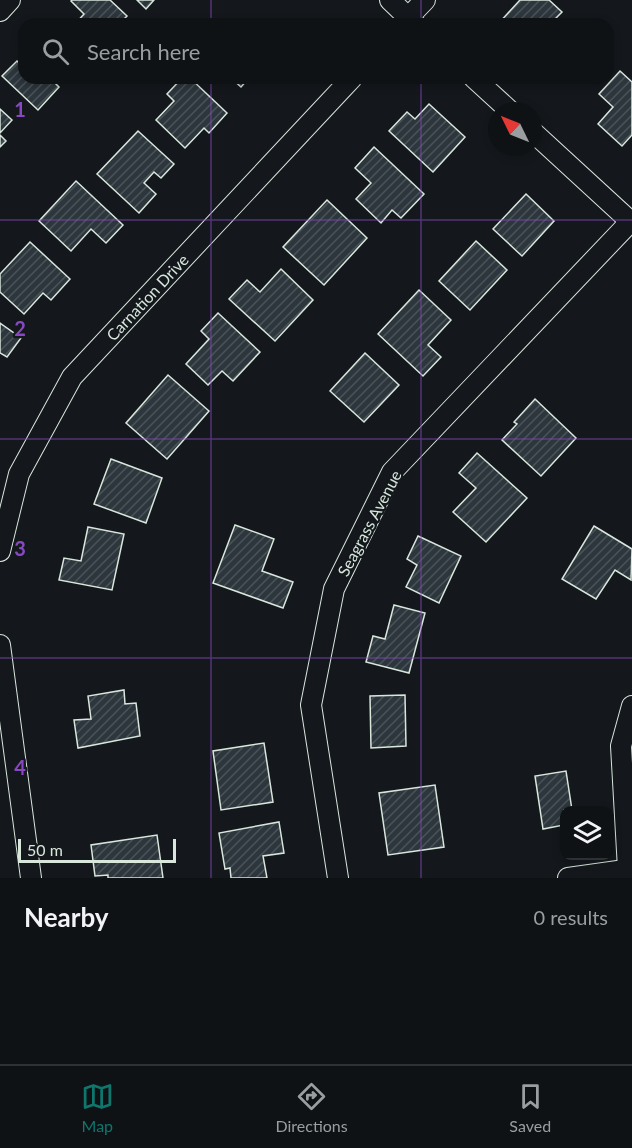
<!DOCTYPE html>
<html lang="en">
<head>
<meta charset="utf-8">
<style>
	:root { --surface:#0f1215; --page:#181b1e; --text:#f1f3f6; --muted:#9b9ea0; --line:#2f3234; --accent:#0f766e }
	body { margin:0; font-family:Lato,sans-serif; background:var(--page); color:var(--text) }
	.controls { position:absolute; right:18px; bottom:18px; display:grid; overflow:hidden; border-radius:12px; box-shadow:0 3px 9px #0003 }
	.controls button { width:54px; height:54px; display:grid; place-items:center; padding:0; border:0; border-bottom:2px solid var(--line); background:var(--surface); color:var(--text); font:30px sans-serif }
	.compass { position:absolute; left:488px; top:102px; width:54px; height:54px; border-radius:50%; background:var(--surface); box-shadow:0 3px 9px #0003; rotate:313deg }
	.scale { position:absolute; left:18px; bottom:15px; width:158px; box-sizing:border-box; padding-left:6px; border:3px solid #d8e6dc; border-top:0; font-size:16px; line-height:21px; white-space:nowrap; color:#d8e6dc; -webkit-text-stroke:4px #14181c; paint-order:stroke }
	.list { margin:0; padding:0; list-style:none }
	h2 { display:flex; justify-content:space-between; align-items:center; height:78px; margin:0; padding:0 24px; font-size:26px }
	h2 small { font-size:20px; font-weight:400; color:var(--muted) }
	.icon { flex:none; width:33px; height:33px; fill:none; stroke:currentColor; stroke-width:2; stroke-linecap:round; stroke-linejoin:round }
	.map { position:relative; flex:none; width:632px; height:878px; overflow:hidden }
	.search { position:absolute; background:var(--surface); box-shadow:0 3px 9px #0003; left:18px; right:18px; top:18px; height:66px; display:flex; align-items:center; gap:15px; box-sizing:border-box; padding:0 21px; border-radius:18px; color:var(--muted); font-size:22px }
	.sheet { height:186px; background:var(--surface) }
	nav { display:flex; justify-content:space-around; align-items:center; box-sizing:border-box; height:84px; border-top:2px solid var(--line); background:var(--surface); font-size:16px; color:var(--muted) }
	nav a { display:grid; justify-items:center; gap:3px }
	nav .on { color:var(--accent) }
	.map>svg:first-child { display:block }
	.building { fill:url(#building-hatch); stroke:#d8e6dc; stroke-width:1.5 }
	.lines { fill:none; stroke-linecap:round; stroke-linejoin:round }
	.street-casing { stroke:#d8e6dc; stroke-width:22 }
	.street { stroke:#14181c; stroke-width:20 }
	.grid { fill:none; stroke:#8948c3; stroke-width:1.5; stroke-opacity:0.55 }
	.labels { text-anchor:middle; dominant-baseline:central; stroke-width:4.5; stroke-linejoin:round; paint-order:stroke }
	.street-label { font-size:16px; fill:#d8e6dc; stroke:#14181c }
	.grid-label { font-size:20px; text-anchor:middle; font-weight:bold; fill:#8948c3; stroke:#14181c; stroke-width:4.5; stroke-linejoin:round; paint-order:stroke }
</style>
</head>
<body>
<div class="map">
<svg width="632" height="878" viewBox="0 0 632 878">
	<defs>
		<pattern id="building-hatch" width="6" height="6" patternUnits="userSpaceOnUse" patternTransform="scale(1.5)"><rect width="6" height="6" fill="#2c363c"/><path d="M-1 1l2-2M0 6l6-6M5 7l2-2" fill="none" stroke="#4a5358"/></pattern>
	</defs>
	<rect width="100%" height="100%" fill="#14181c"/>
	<g class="building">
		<path d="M 72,0 L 110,0 L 127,16 L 119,24 L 75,24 L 84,14 L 71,1 Z"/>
		<path d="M 137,0 L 154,0 L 146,9 Z"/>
		<path d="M 520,0 L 549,0 L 562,12 L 550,24 L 498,24 Z"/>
		<path d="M 17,61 L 22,66 L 24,64 L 24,78 L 53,78 L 52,80 L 59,87 L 38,110 L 2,76 Z"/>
		<path d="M 620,71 L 632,82 L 632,135 L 622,146 L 598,124 L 613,107 L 599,94 Z"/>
		<path d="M 182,78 L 190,78 L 227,113 L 209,133 L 204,128 L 185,148 L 156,120 L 174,101 L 167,94 Z"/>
		<path d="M 231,78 L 249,78 L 241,87 Z"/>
		<path d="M 429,104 L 465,137 L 433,172 L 389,131 L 407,112 L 415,119 Z"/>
		<path d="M 0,109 L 12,120 L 0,133 Z"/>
		<path d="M 138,131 L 174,164 L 161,178 L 154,172 L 144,183 L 156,194 L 139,213 L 97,174 Z"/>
		<path d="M 0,135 L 6,141 L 0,147 Z"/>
		<path d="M 374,147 L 424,194 L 401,218 L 392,210 L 381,223 L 356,199 L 371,183 L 355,168 Z"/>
		<path d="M 76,181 L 123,225 L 106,243 L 91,229 L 71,251 L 39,221 Z"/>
		<path d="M 526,194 L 554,221 L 522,256 L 493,229 Z"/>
		<path d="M 327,200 L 367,238 L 324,285 L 283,247 Z"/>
		<path d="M 476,241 L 507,270 L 470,310 L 439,281 Z"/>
		<path d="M 30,242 L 70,279 L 51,300 L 43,293 L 24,314 L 0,292 L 0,274 Z"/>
		<path d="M 281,269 L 313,300 L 275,341 L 229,299 L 247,280 L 260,292 Z"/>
		<path d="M 419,290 L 451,320 L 428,345 L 441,357 L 423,376 L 378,334 Z"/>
		<path d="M 218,313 L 260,352 L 233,381 L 222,371 L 208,385 L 186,364 L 209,339 L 201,331 Z"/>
		<path d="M 0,323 L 21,338 L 7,357 L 0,353 Z"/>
		<path d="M 365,353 L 399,385 L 364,422 L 330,391 Z"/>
		<path d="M 168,375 L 209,411 L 167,459 L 126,423 Z"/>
		<path d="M 535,399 L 576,438 L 541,476 L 502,440 L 517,424 L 514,422 Z"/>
		<path d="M 477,453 L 527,498 L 486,542 L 453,512 L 476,488 L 459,473 Z"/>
		<path d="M 111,459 L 162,478 L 146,523 L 94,504 Z"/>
		<path d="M 235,525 L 274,539 L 262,571 L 293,582 L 283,608 L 213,583 Z"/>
		<path d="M 594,526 L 632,549 L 631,580 L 615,570 L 596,599 L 562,579 Z"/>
		<path d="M 88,527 L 124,534 L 112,590 L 59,580 L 64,558 L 81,561 Z"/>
		<path d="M 418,536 L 461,556 L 439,603 L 406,587 L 417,565 L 407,559 Z"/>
		<path d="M 394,605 L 425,613 L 409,673 L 366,662 L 373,636 L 385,639 Z"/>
		<path d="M 124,690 L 125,704 L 136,703 L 140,736 L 78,748 L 74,720 L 91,719 L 88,696 Z"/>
		<path d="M 405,695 L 406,746 L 371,748 L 370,696 Z"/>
		<path d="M 264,743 L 273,802 L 221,810 L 213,751 Z"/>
		<path d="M 566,771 L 572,810 L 564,810 L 564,825 L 543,829 L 535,776 Z"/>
		<path d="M 435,785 L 444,847 L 388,855 L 379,793 Z"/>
		<path d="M 279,822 L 284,853 L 263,856 L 267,878 L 231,878 L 230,868 L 225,869 L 219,833 Z"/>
		<path d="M 157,835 L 163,878 L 108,878 L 108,875 L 95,876 L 91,845 Z"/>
	</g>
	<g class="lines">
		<defs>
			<g id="street">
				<path d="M 390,0 L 415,24"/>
				<path d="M 0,11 L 10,0"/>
				<path d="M 402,24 L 425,0"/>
				<path d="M 474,78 L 510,111"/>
				<path d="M 533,132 L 632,223"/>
				<path d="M 0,551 L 19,474 L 72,377 L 352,78"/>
				<path d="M 0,645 L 31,878"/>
				<path d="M 628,869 L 621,746 L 632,706"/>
				<path d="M 338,878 L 311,705 L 334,589 L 392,472 L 632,220"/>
				<path d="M 568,878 L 632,869"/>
			</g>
		</defs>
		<use href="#street" class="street-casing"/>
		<use href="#street" class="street"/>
	</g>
	<path class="grid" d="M 211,0 L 211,24M 421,0 L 421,24M 211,78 L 211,878M 421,78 L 421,878M 0,220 L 632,220M 0,439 L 632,439M 0,658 L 632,658"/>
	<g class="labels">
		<g class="street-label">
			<text transform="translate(147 297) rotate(-47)">Carnation Drive</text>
			<text transform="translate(369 523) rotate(-62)">Seagrass Avenue</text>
		</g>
	</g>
	<g class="grid-label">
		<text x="20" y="117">1</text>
		<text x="20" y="336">2</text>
		<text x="20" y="556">3</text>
		<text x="20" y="775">4</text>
	</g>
</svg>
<div class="controls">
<button><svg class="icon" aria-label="layers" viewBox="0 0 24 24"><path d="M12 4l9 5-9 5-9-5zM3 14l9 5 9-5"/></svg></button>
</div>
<svg class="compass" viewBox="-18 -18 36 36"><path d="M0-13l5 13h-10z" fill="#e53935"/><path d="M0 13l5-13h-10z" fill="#9b9ea0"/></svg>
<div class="scale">50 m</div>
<div class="search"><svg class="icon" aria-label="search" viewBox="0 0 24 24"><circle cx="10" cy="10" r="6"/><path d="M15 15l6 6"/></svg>Search here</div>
</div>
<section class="sheet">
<h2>Nearby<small>0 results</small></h2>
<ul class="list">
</ul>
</section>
<nav>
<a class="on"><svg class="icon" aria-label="map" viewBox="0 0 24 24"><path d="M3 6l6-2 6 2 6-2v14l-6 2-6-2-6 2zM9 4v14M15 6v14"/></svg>Map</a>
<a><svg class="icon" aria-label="directions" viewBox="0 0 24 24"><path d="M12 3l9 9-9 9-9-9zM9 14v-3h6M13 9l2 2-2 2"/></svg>Directions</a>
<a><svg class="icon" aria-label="saved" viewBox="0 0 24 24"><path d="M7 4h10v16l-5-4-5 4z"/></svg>Saved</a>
</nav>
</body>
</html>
